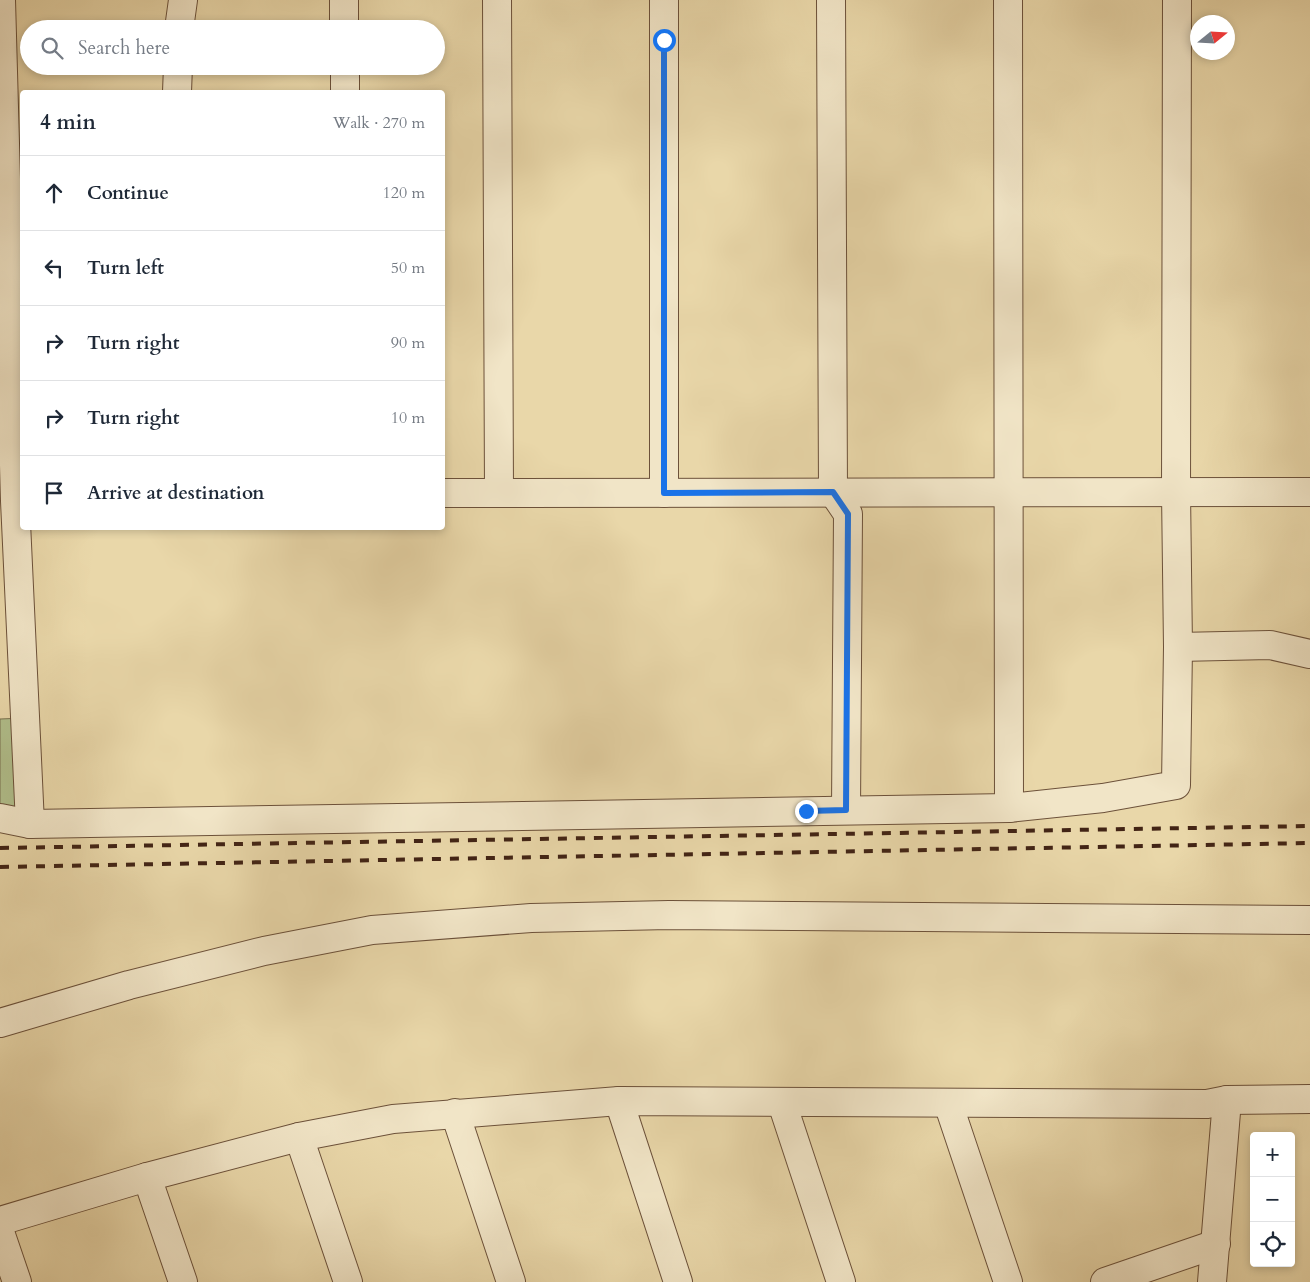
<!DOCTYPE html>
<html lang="en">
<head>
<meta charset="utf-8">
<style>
	:root { --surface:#fff; --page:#f2f2f3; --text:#1f2937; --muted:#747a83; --line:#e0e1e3 }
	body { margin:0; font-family:Cardo,serif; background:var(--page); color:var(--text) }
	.controls { position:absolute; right:15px; bottom:15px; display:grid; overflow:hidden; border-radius:5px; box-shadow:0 2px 8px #0003 }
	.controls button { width:45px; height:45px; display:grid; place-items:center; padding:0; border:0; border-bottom:1px solid var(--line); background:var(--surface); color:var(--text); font:25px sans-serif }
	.compass { position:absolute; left:1190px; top:15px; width:45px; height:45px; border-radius:50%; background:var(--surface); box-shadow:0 2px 8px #0003; rotate:72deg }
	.stop { position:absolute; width:15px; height:15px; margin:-11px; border:4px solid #1a73e8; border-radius:50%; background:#fff }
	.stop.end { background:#1a73e8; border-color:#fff; box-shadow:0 1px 5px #0008 }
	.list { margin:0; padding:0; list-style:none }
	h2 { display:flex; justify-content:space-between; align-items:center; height:65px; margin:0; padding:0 20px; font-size:21px }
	h2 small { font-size:16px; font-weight:400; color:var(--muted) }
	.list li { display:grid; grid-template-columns:32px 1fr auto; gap:15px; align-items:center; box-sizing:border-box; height:75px; padding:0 20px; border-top:1px solid var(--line) }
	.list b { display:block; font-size:19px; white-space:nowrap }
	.list em { font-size:16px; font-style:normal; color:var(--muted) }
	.icon { flex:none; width:28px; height:28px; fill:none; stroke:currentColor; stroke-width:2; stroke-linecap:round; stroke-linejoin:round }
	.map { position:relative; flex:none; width:1310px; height:1282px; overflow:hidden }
	.search { position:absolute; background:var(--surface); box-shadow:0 2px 8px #0003; left:20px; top:20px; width:425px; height:55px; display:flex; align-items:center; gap:12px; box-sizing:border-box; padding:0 18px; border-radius:28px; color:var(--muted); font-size:19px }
	.panel { position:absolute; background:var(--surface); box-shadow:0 2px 8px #0003; left:20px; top:90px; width:425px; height:440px; border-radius:5px }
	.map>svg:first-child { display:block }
	.green { fill:#b1bf8c; stroke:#7a7250 }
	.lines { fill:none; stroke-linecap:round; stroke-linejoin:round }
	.minor-casing { stroke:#6c513a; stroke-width:30 }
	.minor { stroke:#f1e5c7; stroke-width:28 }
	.rail { stroke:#422415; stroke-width:4; stroke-dasharray:9 9; stroke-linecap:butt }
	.route { stroke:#1a73e8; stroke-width:6 }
</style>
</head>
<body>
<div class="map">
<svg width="1310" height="1282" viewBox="0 0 1310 1282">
	<rect width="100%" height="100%" fill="#e9d7a9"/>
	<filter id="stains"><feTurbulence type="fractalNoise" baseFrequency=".004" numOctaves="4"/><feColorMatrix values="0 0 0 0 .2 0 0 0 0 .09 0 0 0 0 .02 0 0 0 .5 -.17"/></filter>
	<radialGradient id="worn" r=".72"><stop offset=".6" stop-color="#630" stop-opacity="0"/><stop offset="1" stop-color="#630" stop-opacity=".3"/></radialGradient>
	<path class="green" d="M 24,718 L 30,824 L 0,818 L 0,719 Z"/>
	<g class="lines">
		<defs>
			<g id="minor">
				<path d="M 1,0 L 15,501 L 30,824"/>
				<path d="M 344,0 L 344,29"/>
				<path d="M 497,0 L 499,493"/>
				<path d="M 664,0 L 664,493"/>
				<path d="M 831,0 L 833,492 L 848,514 L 846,810"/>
				<path d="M 1008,0 L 1009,808"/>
				<path d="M 179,29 L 183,0"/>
				<path d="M 345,66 L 345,92"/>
				<path d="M 177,92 L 178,66"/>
				<path d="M 442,493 L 1310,492"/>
				<path d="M 1178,647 L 1270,645 L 1310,654"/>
				<path d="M 0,818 L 30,824 L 1009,808 L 1103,798 L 1176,785 L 1178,647 L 1176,492 L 1177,0"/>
				<path d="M 0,1023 L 129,985 L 264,951 L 372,930 L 531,918 L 669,915 L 1310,920"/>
				<path d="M 619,1101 L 678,1282"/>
				<path d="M 782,1103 L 841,1282"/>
				<path d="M 948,1103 L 1008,1282"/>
				<path d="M 455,1113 L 511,1282"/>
				<path d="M 299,1137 L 348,1282"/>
				<path d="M 147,1177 L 183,1282"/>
				<path d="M 0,1221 L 147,1177 L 299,1137 L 393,1119 L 619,1101 L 1207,1104 L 1227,1100 L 1310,1099"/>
				<path d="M 0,1232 L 17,1282"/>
				<path d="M 1105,1282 L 1216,1244"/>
				<path d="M 1212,1282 L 1227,1100"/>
			</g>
		</defs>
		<use href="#minor" class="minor-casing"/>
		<use href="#minor" class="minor"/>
		<g class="rail">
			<path d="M 0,848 L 1310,826"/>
			<path d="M 0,867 L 1310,843"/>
		</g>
	</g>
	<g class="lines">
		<path class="route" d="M 664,40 L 664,493 L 833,492 L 848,514 L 846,810 L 806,811"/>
	</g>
	<rect width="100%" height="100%" filter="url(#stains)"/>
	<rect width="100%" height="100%" fill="url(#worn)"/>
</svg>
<div class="controls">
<button>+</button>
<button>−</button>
<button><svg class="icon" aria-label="locate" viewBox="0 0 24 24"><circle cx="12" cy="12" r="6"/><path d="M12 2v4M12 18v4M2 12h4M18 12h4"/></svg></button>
</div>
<svg class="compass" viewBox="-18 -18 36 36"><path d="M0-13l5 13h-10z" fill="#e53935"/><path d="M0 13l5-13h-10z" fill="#747a83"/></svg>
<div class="stop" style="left:664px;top:40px"></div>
<div class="stop end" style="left:806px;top:811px"></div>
<div class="search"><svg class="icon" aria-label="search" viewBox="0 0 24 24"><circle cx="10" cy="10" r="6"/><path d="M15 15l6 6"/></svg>Search here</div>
<section class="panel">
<h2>4 min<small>Walk · 270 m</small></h2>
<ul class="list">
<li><svg class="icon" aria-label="ahead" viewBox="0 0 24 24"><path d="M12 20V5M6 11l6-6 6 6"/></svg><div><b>Continue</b></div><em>120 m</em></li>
<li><svg class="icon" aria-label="left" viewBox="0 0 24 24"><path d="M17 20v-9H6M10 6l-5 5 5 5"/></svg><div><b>Turn left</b></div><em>50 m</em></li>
<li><svg class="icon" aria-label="right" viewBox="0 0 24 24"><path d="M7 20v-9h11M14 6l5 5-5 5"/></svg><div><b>Turn right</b></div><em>90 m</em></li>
<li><svg class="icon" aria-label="right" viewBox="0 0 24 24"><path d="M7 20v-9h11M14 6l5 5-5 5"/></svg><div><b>Turn right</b></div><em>10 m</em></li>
<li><svg class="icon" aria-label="arrive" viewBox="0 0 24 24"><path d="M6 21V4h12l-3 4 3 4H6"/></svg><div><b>Arrive at destination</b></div></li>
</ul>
</section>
</div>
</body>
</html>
